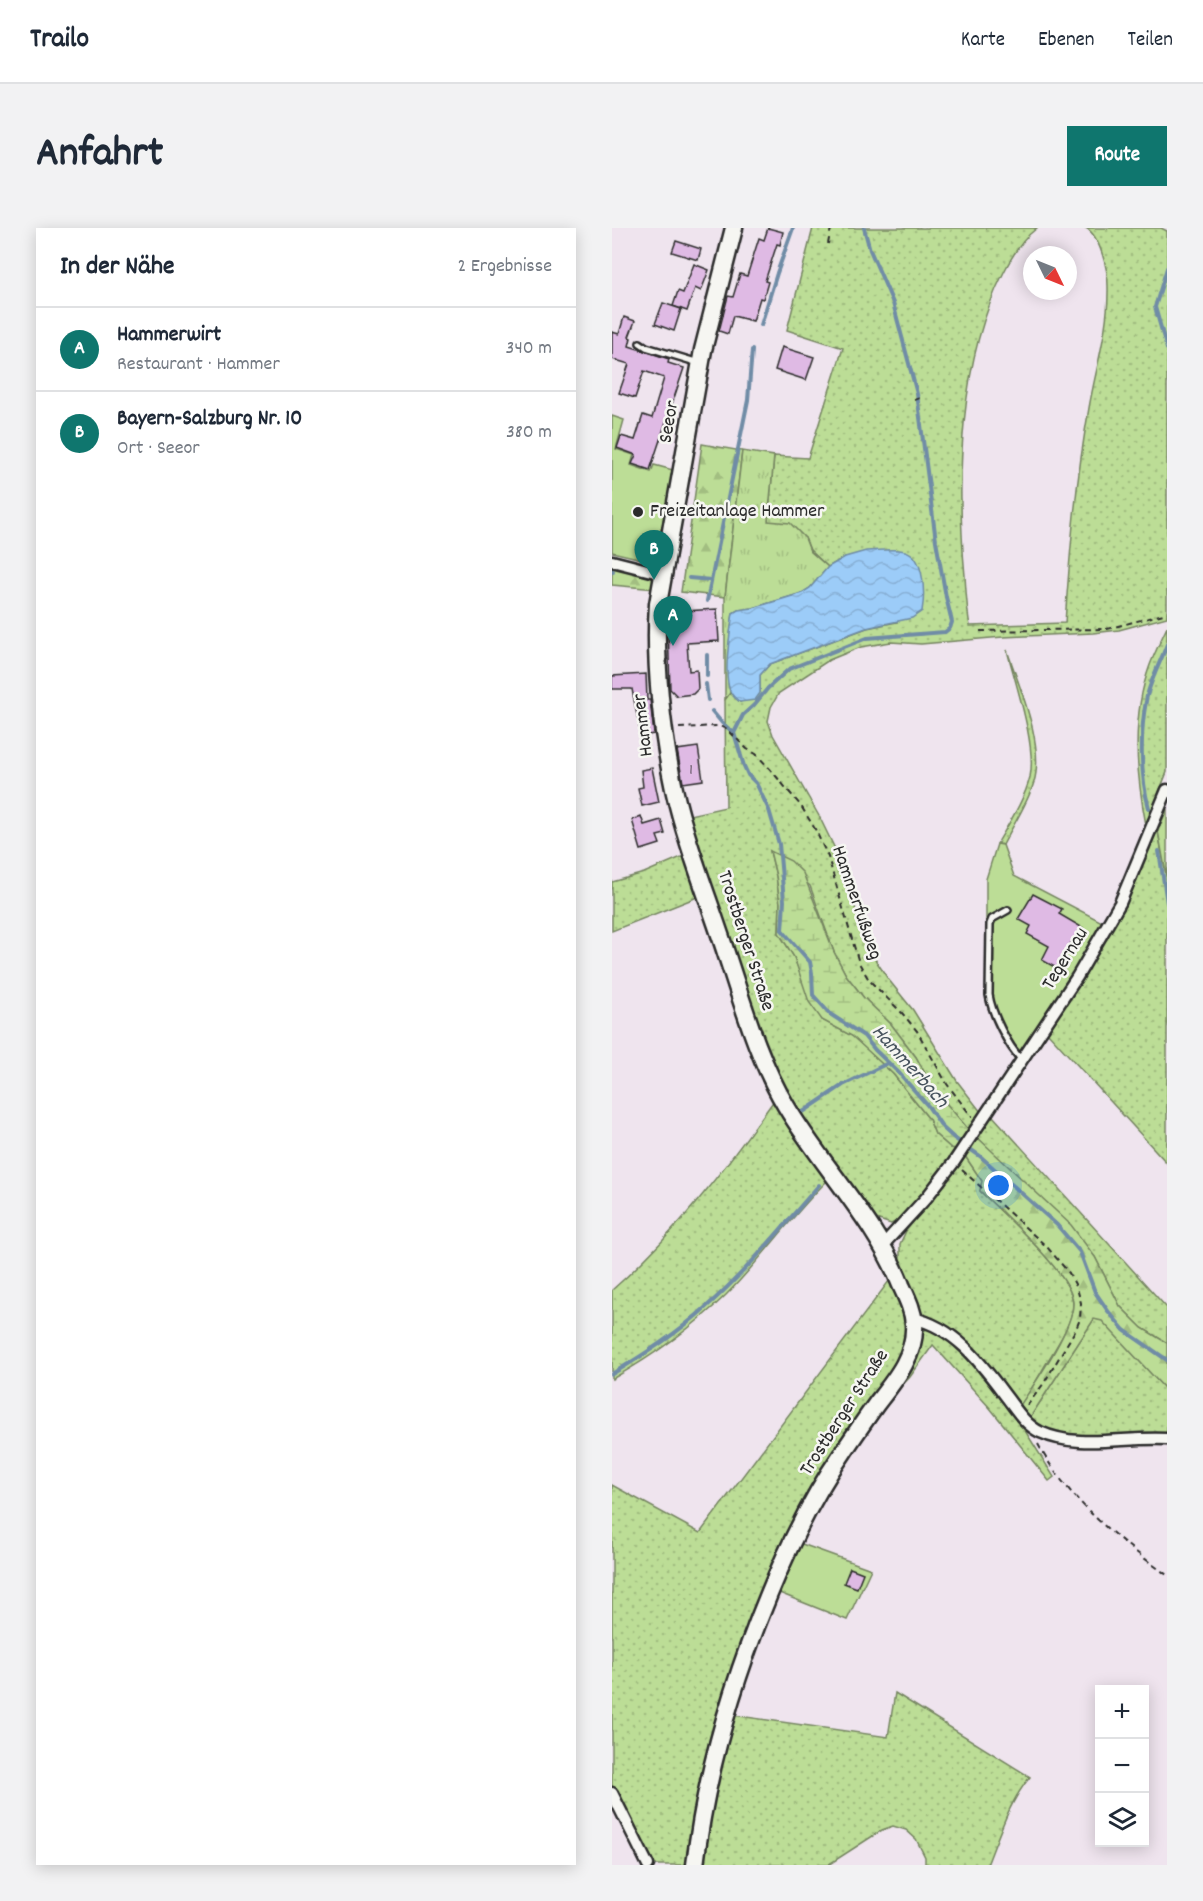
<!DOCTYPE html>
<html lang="de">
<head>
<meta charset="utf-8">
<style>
	:root { --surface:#fff; --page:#f2f2f3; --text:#1f2937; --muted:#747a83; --line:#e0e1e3; --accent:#0f766e }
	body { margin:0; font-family:Dekko,sans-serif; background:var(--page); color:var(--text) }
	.controls { position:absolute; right:18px; bottom:18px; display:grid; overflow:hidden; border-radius:0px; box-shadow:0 3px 15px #0003 }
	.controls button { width:54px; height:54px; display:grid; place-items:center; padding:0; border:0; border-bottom:2px solid var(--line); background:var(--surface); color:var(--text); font:30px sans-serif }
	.compass { position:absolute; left:411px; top:18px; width:54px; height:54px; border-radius:50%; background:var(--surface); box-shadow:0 3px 15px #0003; rotate:133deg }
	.you { position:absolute; left:387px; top:958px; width:21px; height:21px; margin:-15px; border:4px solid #fff; border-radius:50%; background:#1a73e8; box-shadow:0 0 0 9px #1a73e833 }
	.badge { display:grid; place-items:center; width:39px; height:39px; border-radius:50%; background:var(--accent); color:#fff; font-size:20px; font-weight:700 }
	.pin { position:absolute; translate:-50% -50px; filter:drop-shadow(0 2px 3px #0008) }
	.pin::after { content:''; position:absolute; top:32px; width:21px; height:18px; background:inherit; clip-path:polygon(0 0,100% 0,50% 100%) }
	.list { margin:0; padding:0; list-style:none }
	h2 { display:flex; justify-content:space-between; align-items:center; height:78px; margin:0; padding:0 24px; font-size:26px }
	h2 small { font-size:20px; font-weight:400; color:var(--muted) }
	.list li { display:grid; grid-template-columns:39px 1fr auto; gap:18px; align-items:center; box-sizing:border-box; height:84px; padding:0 24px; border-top:2px solid var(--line) }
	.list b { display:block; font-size:22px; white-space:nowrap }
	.list p { margin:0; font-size:20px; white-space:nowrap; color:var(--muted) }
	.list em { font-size:20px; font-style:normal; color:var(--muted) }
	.icon { flex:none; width:33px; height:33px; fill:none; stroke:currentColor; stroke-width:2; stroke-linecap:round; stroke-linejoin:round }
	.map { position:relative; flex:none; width:555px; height:1637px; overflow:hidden; border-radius:0px }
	header { display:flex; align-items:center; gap:36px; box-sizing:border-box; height:84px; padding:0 30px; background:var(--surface); border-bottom:2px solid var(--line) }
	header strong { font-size:28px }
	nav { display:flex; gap:33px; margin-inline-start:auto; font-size:21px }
	.intro { display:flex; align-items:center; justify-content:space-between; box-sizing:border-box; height:144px; padding:0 36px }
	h1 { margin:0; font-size:42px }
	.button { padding:15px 27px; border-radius:0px; background:var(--accent); color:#fff; font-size:21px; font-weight:700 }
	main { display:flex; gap:36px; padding:0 36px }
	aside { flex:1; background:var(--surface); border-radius:0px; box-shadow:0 3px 15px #0003 }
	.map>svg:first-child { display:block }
	.grass { fill:url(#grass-dots); stroke:#748460; stroke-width:1.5 }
	.forest { fill:url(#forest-firs); stroke:#748460; stroke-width:1.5 }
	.wetland { fill:url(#wetland-marsh); stroke:#748460; stroke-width:1.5 }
	.park { fill:url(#park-tufts); stroke:#748460; stroke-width:1.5 }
	.garden { fill:#bcdd96; stroke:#748460; stroke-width:1.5 }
	.water { fill:url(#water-waves); stroke:#6f8ca6; stroke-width:1.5 }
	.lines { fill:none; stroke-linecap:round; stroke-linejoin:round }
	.stream { stroke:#6f8ca6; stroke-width:4 }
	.building { fill:#dfbae4; stroke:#2b2b2b; stroke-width:1.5 }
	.lane-casing { stroke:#2b2b2b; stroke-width:10 }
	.street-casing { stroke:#2b2b2b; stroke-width:15 }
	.secondary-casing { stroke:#2b2b2b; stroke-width:21 }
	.path { stroke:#2b2b2b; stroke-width:2; stroke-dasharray:6 4.5; stroke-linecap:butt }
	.lane { stroke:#f6f6f2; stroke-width:5 }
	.street { stroke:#f6f6f2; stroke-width:10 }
	.secondary { stroke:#f6f6f2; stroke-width:16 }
	.poi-dot { fill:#2b2b2b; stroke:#f6f6f2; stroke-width:2 }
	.labels { text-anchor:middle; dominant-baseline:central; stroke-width:5; stroke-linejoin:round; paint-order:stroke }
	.number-label { font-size:16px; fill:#584f59 }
	.street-label { font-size:20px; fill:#2b2b2b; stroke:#f6f6f2 }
	.poi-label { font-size:20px; fill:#2b2b2b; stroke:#f6f6f2; text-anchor:start }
	.water-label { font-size:21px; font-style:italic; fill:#47535e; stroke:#f6f6f2 }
</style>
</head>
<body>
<header>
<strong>Trailo</strong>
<nav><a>Karte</a><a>Ebenen</a><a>Teilen</a></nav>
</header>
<div class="intro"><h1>Anfahrt</h1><a class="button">Route</a></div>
<main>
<aside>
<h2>In der Nähe<small>2 Ergebnisse</small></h2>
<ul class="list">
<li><span class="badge">A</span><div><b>Hammerwirt</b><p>Restaurant · Hammer</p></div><em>340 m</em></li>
<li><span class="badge">B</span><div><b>Bayern-Salzburg Nr. 10</b><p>Ort · Seeor</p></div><em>380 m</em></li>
</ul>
</aside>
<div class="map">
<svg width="555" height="1637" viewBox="0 0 555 1637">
	<defs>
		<pattern id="grass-dots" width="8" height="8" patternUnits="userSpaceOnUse" patternTransform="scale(1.5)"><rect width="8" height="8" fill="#bcdd96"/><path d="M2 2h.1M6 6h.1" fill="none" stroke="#a2be81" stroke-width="1.8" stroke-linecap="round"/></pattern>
		<pattern id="forest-firs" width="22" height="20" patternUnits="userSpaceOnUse" patternTransform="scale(1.5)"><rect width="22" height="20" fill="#bcdd96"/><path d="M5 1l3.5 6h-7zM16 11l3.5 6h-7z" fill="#a2be81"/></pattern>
		<pattern id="wetland-marsh" width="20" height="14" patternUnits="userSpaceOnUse" patternTransform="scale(1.5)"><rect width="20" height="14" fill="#bcdd96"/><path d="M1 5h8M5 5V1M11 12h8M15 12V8" fill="none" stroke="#a2be81"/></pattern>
		<pattern id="park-tufts" width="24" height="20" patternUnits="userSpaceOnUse" patternTransform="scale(1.5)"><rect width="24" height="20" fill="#bcdd96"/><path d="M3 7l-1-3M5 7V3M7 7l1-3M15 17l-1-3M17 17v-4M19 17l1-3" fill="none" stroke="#a2be81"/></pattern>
		<pattern id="water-waves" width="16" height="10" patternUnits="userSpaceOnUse" patternTransform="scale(1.5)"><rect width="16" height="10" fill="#9cccf8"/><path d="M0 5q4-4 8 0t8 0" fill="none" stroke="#87afd5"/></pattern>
	</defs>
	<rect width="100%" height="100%" fill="#efe4ee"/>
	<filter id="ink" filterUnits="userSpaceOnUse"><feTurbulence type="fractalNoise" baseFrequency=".0167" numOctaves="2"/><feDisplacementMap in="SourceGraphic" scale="12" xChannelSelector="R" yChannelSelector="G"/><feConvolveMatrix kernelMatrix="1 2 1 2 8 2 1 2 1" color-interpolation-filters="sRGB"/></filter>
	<g filter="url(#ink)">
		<g class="grass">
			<path d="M 201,0 L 425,0 C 410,11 400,28 392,44 C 347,131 344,252 353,348 C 354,365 355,382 358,398 L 453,395 C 458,323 464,252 477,180 C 484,139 497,100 496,58 C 496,42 488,8 474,0 L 549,0 L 555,3 L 555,389 L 507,402 L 481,405 L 391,409 L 309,416 L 279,414 L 249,419 L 217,432 L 167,465 L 159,479 L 156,493 L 161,507 L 207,588 L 225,625 L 257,722 L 276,751 L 301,782 L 345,853 L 369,884 L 357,902 L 321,860 L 304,829 L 279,796 L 252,770 L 234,747 L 222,724 L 198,658 L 158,623 L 164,648 L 168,675 L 167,705 L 182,729 L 189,748 L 210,792 L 240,808 L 259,825 L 281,846 L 317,891 L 323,906 L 339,920 L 344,921 C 329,945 304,984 279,996 L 261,990 L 177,874 L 149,807 L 73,588 L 114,579 L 113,472 L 118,465 L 128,474 L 148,464 L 148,447 L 158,436 L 255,400 L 285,394 L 233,329 L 216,339 L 198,322 L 193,310 L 156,293 L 162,228 L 196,230 L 231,120 L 175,102 Z"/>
			<path d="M 555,399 L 555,544 L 534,597 C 524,545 519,489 538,437 C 543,424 549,412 555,399 Z"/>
			<path d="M 395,422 C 407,458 433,516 422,554 C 416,575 401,597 391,617 L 385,616 C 397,595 412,573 418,549 C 425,518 403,454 395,422 Z"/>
			<path d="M 546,603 L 555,651 L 555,935 L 435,804 C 462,762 491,720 513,674 C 525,651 531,625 546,603 Z"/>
			<path d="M 74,627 L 88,668 L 0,703 L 0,654 L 32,645 Z"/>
			<path d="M 163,871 L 217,951 C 180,987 150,1031 114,1067 C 80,1100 41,1128 0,1151 L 0,1062 C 64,1006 114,939 163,871 Z"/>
			<path d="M 380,887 L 555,1080 L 555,1115 L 530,1100 L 508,1078 L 483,1029 L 365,909 Z"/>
			<path d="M 353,928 L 370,953 L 368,963 C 390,985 462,1047 461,1076 C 460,1096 447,1114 437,1131 C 426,1149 416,1169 402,1185 L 442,1249 L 437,1253 L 378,1180 L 321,1117 L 298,1149 L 282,1166 L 309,1104 L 315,1101 L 311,1086 L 304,1078 L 288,1038 L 288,1016 L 294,1003 Z"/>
			<path d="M 280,1049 L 295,1095 L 291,1128 L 166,1331 L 77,1637 L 39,1637 L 0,1557 L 0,1257 L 88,1305 Z"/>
			<path d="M 482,1091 L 490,1092 L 555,1163 L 555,1208 C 518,1209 467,1218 433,1202 C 427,1199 422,1194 417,1191 Z"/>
			<path d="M 283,1465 L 418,1549 C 397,1574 387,1607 375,1637 L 313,1637 L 313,1629 L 304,1611 L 294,1602 L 281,1598 L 270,1602 L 216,1637 L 89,1637 L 92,1609 L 120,1487 L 276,1509 Z"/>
		</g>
		<g class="forest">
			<path d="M 90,216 L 130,223 L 113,369 L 69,364 Z"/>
			<path d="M 0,339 L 44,349 L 43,361 L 0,357 Z"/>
			<path d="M 365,909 L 459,997 L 483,1029 L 508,1078 L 530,1100 L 555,1115 L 555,1163 L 490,1093 L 482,1091 L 417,1191 L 407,1179 C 421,1158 463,1098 461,1074 C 459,1045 390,985 368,963 L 370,953 L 353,928 Z"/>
		</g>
		<path class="wetland" d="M 158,623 L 179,633 L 191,645 L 222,724 L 234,747 L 252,770 L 279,796 L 304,829 L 321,860 L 357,902 L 344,921 L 339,920 L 323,906 L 317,891 L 281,846 L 240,808 L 210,792 L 197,774 L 182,729 L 167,705 L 168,675 L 164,648 Z"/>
		<path class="park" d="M 130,223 L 162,228 L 156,293 L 178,295 L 193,310 L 198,323 L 216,339 L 198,360 L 190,365 L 141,380 L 126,382 L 121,385 C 117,412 114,439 118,465 L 113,471 L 113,369 Z"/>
		<g class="garden">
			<path d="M 0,188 L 12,192 L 4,221 L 22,227 L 19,237 L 39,244 L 42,237 L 61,242 L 43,334 L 0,324 Z"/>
			<path d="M 555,581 L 555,651 L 546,603 Z"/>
			<path d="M 385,616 L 391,617 L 402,648 L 492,695 L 471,732 L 403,832 L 377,778 L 374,761 L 374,651 Z"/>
			<path d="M 187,1315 L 259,1341 L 235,1392 L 165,1364 Z"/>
		</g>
		<path class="water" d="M 254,323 C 266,323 281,320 293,323 C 313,328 313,367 310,383 L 300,390 L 254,400 L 158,436 L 148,447 L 148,465 L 143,472 L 128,474 C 124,471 120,468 118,463 C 111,445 118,405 121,385 L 126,382 L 141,380 L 190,365 L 198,360 L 216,339 L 233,329 Z"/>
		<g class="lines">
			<g class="stream">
				<path d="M 555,40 L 543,79 L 555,121"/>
				<path d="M 149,97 L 165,45 L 181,0"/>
				<path d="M 0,343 L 1,343"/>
				<path d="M 77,350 L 99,352"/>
				<path d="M 95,373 L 136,172 L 140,122"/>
				<path d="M 95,448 L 95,427"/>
				<path d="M 94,456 L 96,472"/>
				<path d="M 100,483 L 110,495 L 122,505 L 132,538 L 136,547 L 144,555 L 157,582 L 167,616 L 172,673 L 170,702 L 198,734 L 200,745 L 201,767 L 218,786 L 252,808 L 263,822 L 287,845 L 316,878 L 331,900 L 342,910 L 368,928 L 445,997 L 468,1024 L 483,1064 L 496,1083 L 512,1102 L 555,1132"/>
				<path d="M 122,505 L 131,487 L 142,477 L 156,460 L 177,441 L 255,410 L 333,404 L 338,400 L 340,394 L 334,369 L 324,313 L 305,166 L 281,75 L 258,22 L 252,0"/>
				<path d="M 537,580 C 528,549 528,505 534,473 C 537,454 549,434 555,416"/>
				<path d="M 547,623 L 555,675"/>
				<path d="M 191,884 L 231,857 L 276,835"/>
				<path d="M 0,1146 C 33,1126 66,1105 94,1079 C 136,1042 171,998 207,957"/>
			</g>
		</g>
		<g class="building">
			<path d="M 156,0 L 171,4 L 168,17 L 165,16 L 153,53 L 156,54 L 151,71 L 148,70 L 141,93 L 121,88 L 116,106 L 107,103 L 116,68 L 121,69 L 128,46 L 135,48 L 147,10 L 152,12 Z"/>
			<path d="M 64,13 L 89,21 L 86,32 L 60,24 Z"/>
			<path d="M 82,36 L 97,42 L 89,63 L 83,60 L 75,83 L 61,78 L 66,63 L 71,65 Z"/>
			<path d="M 51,75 L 69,81 L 62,103 L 43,96 Z"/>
			<path d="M 12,89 L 23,93 L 17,109 L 19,110 L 17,118 L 57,131 L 56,135 L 72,140 L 38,242 L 20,236 L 24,227 L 5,220 L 9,208 L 23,212 L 31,187 L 40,190 L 52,150 L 32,143 L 23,170 L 7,165 L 17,136 L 0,131 L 0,104 L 7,106 Z"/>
			<path d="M 170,119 L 202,129 L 194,152 L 163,142 Z"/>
			<path d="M 105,381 L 107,413 L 75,415 L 77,443 L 85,442 L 86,461 L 81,466 L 65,468 L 58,461 L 56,399 L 74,397 L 73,383 Z"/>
			<path d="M 34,446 L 35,472 L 38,472 L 42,506 L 29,508 L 20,461 L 0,461 L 0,448 Z"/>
			<path d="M 86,519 L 91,552 L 71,555 L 65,522 Z"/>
			<path d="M 40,540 L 47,574 L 30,578 L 26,560 L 31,559 L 29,542 Z"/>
			<path d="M 29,588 L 32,597 L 49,592 L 53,606 L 45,608 L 48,616 L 29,622 L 20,592 Z"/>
			<path d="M 421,666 L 450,681 L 447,686 L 471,700 L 461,716 L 459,715 L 446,741 L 430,732 L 437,718 L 415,706 L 419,698 L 406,691 Z"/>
			<path d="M 238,1340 L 251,1345 L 245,1360 L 232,1355 Z"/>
		</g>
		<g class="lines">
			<defs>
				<g id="lane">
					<path d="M 28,115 L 34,119 L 87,135"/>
					<path d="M 396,682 L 380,691 L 378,696 L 377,767 C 380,786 396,818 409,831"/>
				</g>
				<g id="street">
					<path d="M 0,333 L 51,346"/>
					<path d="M 270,1018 L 315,969 L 342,934 L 465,749 L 508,675 L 555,562"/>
					<path d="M 301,1090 C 345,1100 371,1138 396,1171 C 405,1183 414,1197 428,1204 C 467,1222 513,1208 555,1211"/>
					<path d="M 0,1565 L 36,1637"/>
				</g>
				<path id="secondary" d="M 83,1637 C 94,1543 121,1453 157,1366 C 177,1317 200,1269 230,1226 C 241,1209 253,1192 265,1175 C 283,1152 304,1127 302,1096 C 301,1082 295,1070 289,1057 C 263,991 210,939 174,878 C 146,831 131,776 114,725 C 97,672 74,615 62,561 C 50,505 42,434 46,376 L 91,122 L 122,0"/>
			</defs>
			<use href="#lane" class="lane-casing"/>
			<use href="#street" class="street-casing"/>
			<use href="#secondary" class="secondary-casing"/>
			<g class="path">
				<path d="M 216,16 L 219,0"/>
				<path d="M 302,172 L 311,169"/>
				<path d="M 368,403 L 495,401 L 555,385"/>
				<path d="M 67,500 L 105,498 L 114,500 L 135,521 L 144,526 L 158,541 L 189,578 L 203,601 L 216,629 L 247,735 L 257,752 L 290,785 L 305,803 L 335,856 L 360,889"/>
				<path d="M 350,942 L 435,1019 L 457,1045 L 465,1060 L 469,1075 L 468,1091 L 464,1101 L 432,1155 L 415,1178"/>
				<path d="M 426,1216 C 455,1271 505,1311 555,1347"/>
			</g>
			<use href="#lane" class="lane"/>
			<use href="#street" class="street"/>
			<use href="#secondary" class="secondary"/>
		</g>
	</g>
	<circle class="poi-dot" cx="26" cy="284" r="6"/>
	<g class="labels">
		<g class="number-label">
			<text x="79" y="542">1</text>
		</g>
		<g class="street-label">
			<text transform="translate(58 194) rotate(-80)">Seeor</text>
			<text transform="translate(32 497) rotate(-97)">Hammer</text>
			<text transform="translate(244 675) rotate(71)">Hammerfußweg</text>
			<text transform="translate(133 713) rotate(72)">Trostberger Straße</text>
			<text transform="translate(454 731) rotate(-58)">Tegernau</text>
			<text transform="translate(233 1185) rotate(-57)">Trostberger Straße</text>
		</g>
		<g class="poi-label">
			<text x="38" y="284">Freizeitanlage Hammer</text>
		</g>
		<g class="water-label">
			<text transform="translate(297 839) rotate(48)">Hammerbach</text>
		</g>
	</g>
</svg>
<div class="controls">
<button>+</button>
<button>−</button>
<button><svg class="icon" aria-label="layers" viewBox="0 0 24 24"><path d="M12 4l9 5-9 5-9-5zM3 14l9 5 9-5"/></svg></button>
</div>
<svg class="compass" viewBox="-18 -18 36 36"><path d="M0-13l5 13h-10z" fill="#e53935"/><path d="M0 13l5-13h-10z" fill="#747a83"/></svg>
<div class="you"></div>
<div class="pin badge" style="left:61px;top:418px">A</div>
<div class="pin badge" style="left:42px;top:352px">B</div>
</div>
</main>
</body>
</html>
